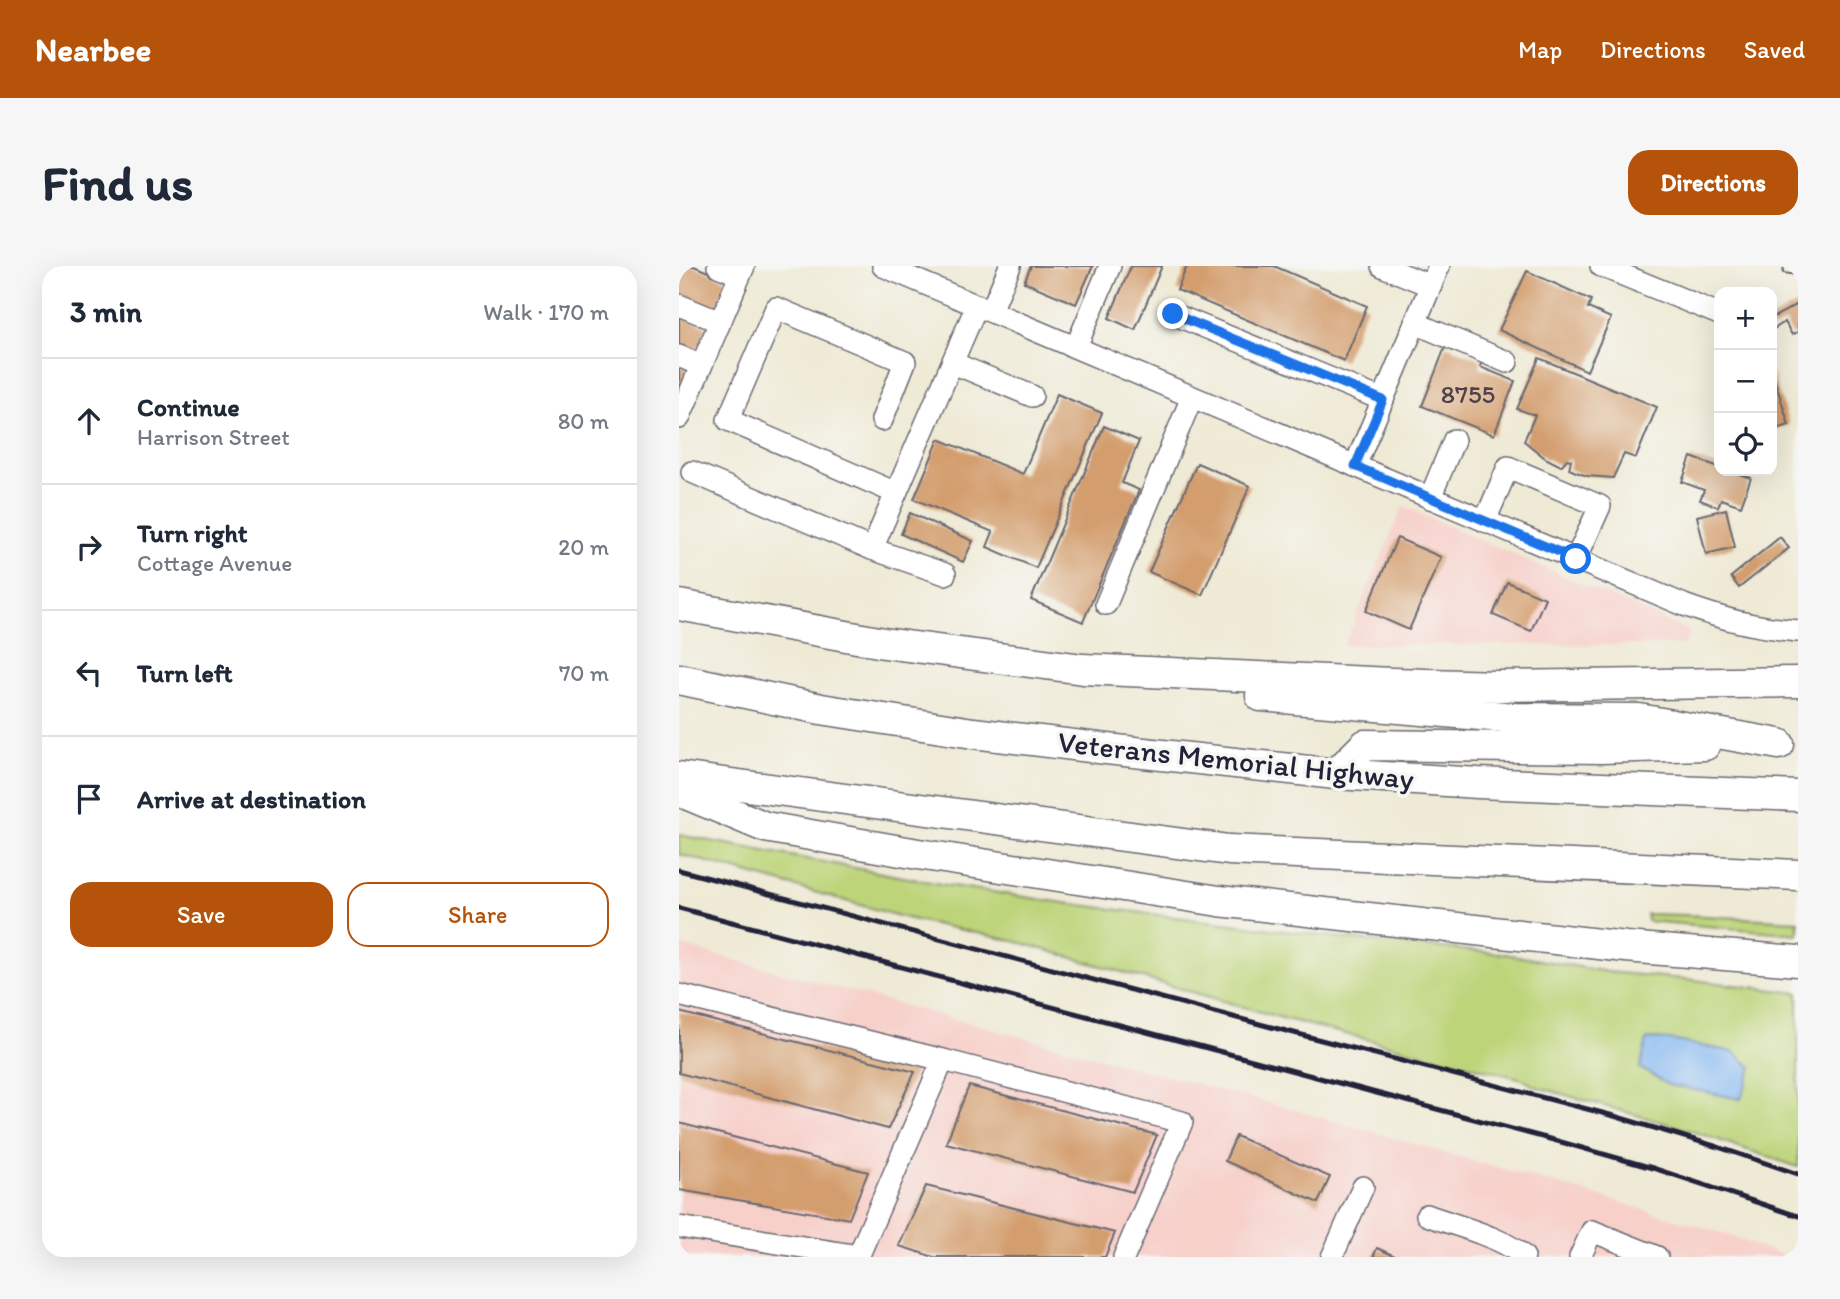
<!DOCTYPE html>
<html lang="en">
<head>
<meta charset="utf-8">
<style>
	:root { --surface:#fff; --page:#f6f6f7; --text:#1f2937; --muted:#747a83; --line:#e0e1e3; --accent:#b45309 }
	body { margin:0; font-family:Itim,sans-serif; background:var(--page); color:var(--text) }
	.controls { position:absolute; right:21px; top:21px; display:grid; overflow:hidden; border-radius:14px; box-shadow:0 7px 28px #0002 }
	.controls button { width:63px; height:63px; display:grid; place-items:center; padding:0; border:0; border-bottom:2px solid var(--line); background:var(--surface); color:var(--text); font:35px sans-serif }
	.stop { position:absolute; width:21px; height:21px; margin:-16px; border:5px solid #1a73e8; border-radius:50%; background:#fff }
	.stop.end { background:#1a73e8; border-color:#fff; box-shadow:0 2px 7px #0008 }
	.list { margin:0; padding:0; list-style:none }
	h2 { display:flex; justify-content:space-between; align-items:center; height:91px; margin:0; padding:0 28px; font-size:30px }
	h2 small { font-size:23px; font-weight:400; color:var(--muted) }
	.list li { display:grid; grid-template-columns:46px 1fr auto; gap:21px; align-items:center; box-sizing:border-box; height:126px; padding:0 28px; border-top:2px solid var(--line) }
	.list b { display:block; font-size:26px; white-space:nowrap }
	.list p { margin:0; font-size:23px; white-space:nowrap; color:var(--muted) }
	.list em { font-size:23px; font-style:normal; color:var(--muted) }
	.actions { display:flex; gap:14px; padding:21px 28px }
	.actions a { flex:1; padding:16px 0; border:2px solid var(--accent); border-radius:21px; text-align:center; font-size:24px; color:var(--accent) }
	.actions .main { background:var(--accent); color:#fff }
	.icon { flex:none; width:38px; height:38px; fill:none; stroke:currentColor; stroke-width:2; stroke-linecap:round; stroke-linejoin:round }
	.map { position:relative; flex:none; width:1119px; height:991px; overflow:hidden; border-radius:21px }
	header { display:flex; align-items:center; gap:42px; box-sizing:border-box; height:98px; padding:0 35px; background:var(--accent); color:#fff }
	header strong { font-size:33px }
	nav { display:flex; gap:38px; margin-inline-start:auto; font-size:24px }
	.intro { display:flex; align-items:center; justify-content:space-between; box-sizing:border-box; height:168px; padding:0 42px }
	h1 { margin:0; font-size:49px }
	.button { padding:18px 32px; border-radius:21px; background:var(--accent); color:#fff; font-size:24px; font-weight:700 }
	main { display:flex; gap:42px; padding:0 42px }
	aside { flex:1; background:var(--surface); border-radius:21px; box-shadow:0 7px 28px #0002 }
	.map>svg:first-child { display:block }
	.built { fill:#f7d0ca }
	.green { fill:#bdd479; stroke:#707b5a; stroke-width:2 }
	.water { fill:#85b8f2; stroke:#546d96; stroke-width:2 }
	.building { fill:#d39d6d }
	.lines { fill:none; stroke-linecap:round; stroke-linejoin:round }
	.minor-casing { stroke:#6a6871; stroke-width:24 }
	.highway-casing { stroke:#6a6871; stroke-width:33 }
	.minor { stroke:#fff; stroke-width:21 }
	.highway { stroke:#fff; stroke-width:30 }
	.rail { stroke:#22223b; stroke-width:5 }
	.route { stroke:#1a73e8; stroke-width:9 }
	.labels { text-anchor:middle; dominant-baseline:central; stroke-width:7; stroke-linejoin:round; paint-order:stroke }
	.number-label { font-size:26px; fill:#4e4148 }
	.street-label { font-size:30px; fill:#22223b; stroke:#f6f6f2 }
</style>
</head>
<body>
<header>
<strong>Nearbee</strong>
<nav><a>Map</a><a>Directions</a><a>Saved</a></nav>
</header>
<div class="intro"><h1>Find us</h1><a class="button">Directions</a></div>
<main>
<aside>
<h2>3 min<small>Walk · 170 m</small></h2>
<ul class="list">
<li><svg class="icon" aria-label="ahead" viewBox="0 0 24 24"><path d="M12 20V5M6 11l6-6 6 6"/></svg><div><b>Continue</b><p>Harrison Street</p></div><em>80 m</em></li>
<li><svg class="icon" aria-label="right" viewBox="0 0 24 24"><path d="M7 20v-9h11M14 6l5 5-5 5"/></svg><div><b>Turn right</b><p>Cottage Avenue</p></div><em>20 m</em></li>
<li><svg class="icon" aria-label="left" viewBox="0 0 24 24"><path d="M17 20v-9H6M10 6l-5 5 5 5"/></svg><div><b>Turn left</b></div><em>70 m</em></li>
<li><svg class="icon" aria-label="arrive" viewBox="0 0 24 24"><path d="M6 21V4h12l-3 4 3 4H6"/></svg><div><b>Arrive at destination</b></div></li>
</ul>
<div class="actions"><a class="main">Save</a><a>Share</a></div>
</aside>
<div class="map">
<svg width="1119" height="991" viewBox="0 0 1119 991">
	<rect width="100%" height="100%" fill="#f6f6f2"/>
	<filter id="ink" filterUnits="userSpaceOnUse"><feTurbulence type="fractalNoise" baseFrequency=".0143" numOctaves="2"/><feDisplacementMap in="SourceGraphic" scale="14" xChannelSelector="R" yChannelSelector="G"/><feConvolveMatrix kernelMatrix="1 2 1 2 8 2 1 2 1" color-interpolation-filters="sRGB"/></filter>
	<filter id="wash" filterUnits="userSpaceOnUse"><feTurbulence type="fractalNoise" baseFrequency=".00686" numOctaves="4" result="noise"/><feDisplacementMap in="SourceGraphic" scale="28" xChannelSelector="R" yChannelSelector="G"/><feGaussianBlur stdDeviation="1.57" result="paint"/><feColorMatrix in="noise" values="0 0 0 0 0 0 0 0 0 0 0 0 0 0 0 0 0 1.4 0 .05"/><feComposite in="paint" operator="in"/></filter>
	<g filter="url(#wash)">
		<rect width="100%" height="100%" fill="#efead5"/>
		<g class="built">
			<path d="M 724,240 L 1011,365 L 1006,379 L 665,379 Z"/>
			<path d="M 0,679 L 619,845 L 926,932 L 1046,968 L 1108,991 L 0,991 Z"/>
		</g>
		<g class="green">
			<path d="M 0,569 L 267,619 L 385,637 L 671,673 L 826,688 L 929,706 L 1015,714 L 1119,727 L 1119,901 L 1010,864 L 855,820 L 844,813 L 603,752 L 339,676 L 227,652 L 0,588 Z"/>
			<path d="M 967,648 L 1007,649 L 1119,655 L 1119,668 L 968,655 Z"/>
		</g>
		<path class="water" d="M 968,773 L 992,774 L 1055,786 L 1073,801 L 1062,833 L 990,819 L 961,802 Z"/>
		<g id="blocks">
			<g class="building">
				<path d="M 0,0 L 15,0 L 48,14 L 36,44 L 0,29 Z"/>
				<path d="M 352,0 L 414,0 L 397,38 L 345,16 Z"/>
				<path d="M 452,0 L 483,0 L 456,64 L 430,52 Z"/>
				<path d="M 508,0 L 595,0 L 688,40 L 665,95 L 498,24 Z"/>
				<path d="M 1105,0 L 1119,0 L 1119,9 L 1104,7 Z"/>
				<path d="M 848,5 L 912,34 L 909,42 L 932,52 L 908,105 L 820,64 Z"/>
				<path d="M 1119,38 L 1119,66 L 1113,69 L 1106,56 L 1093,64 L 1093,52 Z"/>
				<path d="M 0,49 L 28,61 L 17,87 L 0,79 Z"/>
				<path d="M 767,79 L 803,94 L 801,101 L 836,115 L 815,169 L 743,140 Z"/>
				<path d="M 860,92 L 978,141 L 957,192 L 945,188 L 934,212 L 908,210 L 897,206 L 890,203 L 892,194 L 888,193 L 882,200 L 866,192 L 845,175 L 856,149 L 838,143 Z"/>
				<path d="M 0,100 L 10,104 L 0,129 Z"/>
				<path d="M 1093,105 L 1110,159 L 1094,164 L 1093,161 Z"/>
				<path d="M 378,128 L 423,147 L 357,302 L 308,281 L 314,266 L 235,233 L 260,173 L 344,208 Z"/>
				<path d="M 425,160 L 460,175 L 443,217 L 460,224 L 404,356 L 352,334 Z"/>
				<path d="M 1012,191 L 1040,201 L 1040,205 L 1051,205 L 1072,212 L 1062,240 L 1042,233 L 1039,241 L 1021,234 L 1025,224 L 1003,216 Z"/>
				<path d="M 518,197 L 571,220 L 523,329 L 470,306 Z"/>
				<path d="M 1047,243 L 1056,281 L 1027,288 L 1018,250 Z"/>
				<path d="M 231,247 L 294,275 L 284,296 L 222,268 Z"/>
				<path d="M 1101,271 L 1110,282 L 1060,322 L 1052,311 Z"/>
				<path d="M 718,272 L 762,291 L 730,364 L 687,345 Z"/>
				<path d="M 828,316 L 866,332 L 852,365 L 814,349 Z"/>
				<path d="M 0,746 L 236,806 L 209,863 L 0,807 Z"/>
				<path d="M 290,820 L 478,869 L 454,926 L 267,877 Z"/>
				<path d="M 0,857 L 189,906 L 170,953 L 0,924 Z"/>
				<path d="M 557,870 L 651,911 L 639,937 L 546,895 Z"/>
				<path d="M 247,920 L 436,967 L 426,991 L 255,991 L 220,980 Z"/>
				<path d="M 698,982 L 718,991 L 694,991 Z"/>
			</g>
		</g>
	</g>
	<g filter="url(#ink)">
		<use href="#blocks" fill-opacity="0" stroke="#6a6871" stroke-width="2"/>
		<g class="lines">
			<defs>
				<g id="minor">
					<path d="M 39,0 L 61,9"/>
					<path d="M 204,0 L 1005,339 C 1046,354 1076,361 1119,365"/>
					<path d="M 703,0 L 752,20"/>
					<path d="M 922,0 L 1040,48"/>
					<path d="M 0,39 L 41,56"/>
					<path d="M 312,45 L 331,0"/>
					<path d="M 494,48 L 704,134"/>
					<path d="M 736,57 L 828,96"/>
					<path d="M 397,81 L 431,0"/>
					<path d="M 0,90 L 22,100"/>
					<path d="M 274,97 L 353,130"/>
					<path d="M 0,152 L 65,0"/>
					<path d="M 203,154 L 226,96 L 97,42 L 49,154 L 217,227"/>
					<path d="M 676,200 L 760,0"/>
					<path d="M 13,206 L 193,283 L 266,308"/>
					<path d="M 751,232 L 775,174"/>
					<path d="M 806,255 L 829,201 L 921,240 L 897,293"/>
					<path d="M 193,283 L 298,39"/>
					<path d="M 427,338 L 513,131"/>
					<path d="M 0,729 L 264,794 L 179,991"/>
					<path d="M 264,794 L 503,856 L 445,991"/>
					<path d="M 748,949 C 774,959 827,972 845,991"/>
					<path d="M 0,961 L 180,990"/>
					<path d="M 653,991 L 684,921"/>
					<path d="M 901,991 L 913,965 L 978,991"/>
				</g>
				<g id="highway">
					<path d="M 0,339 L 205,377 L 404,403 L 713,417 L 819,420 L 1119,416"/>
					<path d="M 0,413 L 142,443 L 294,467 L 428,483 L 657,508 L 799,517 L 1119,530"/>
					<path d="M 582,430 L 836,452 L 960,453 L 1100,478"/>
					<path d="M 657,508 L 686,479 L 922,482 L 1026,479"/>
					<path d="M 0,511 L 550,584 L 1119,609"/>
					<path d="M 0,525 L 86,561 L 239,588 L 540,635 L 947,681 L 1119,695"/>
				</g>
			</defs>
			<use href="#minor" class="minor-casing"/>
			<use href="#highway" class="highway-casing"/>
			<use href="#minor" class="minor"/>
			<use href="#highway" class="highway"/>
			<g class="rail">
				<path d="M 0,604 L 592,761 L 935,850 L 1039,881 L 1119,908"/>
				<path d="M 0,642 L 882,876 L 977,903 L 1119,950"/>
			</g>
		</g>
	</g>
	<g class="lines" filter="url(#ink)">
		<path class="route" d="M 494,48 L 704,134 L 676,200 L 897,293"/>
	</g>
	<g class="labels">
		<g class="number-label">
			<text x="789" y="128">8755</text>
		</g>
		<g class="street-label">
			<text transform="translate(557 494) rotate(6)">Veterans Memorial Highway</text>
		</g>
	</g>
</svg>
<div class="controls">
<button>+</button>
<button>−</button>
<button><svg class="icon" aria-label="locate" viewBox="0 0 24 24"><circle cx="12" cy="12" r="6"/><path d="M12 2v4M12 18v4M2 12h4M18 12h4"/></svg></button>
</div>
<div class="stop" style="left:897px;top:293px"></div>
<div class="stop end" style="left:494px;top:48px"></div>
</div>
</main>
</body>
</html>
